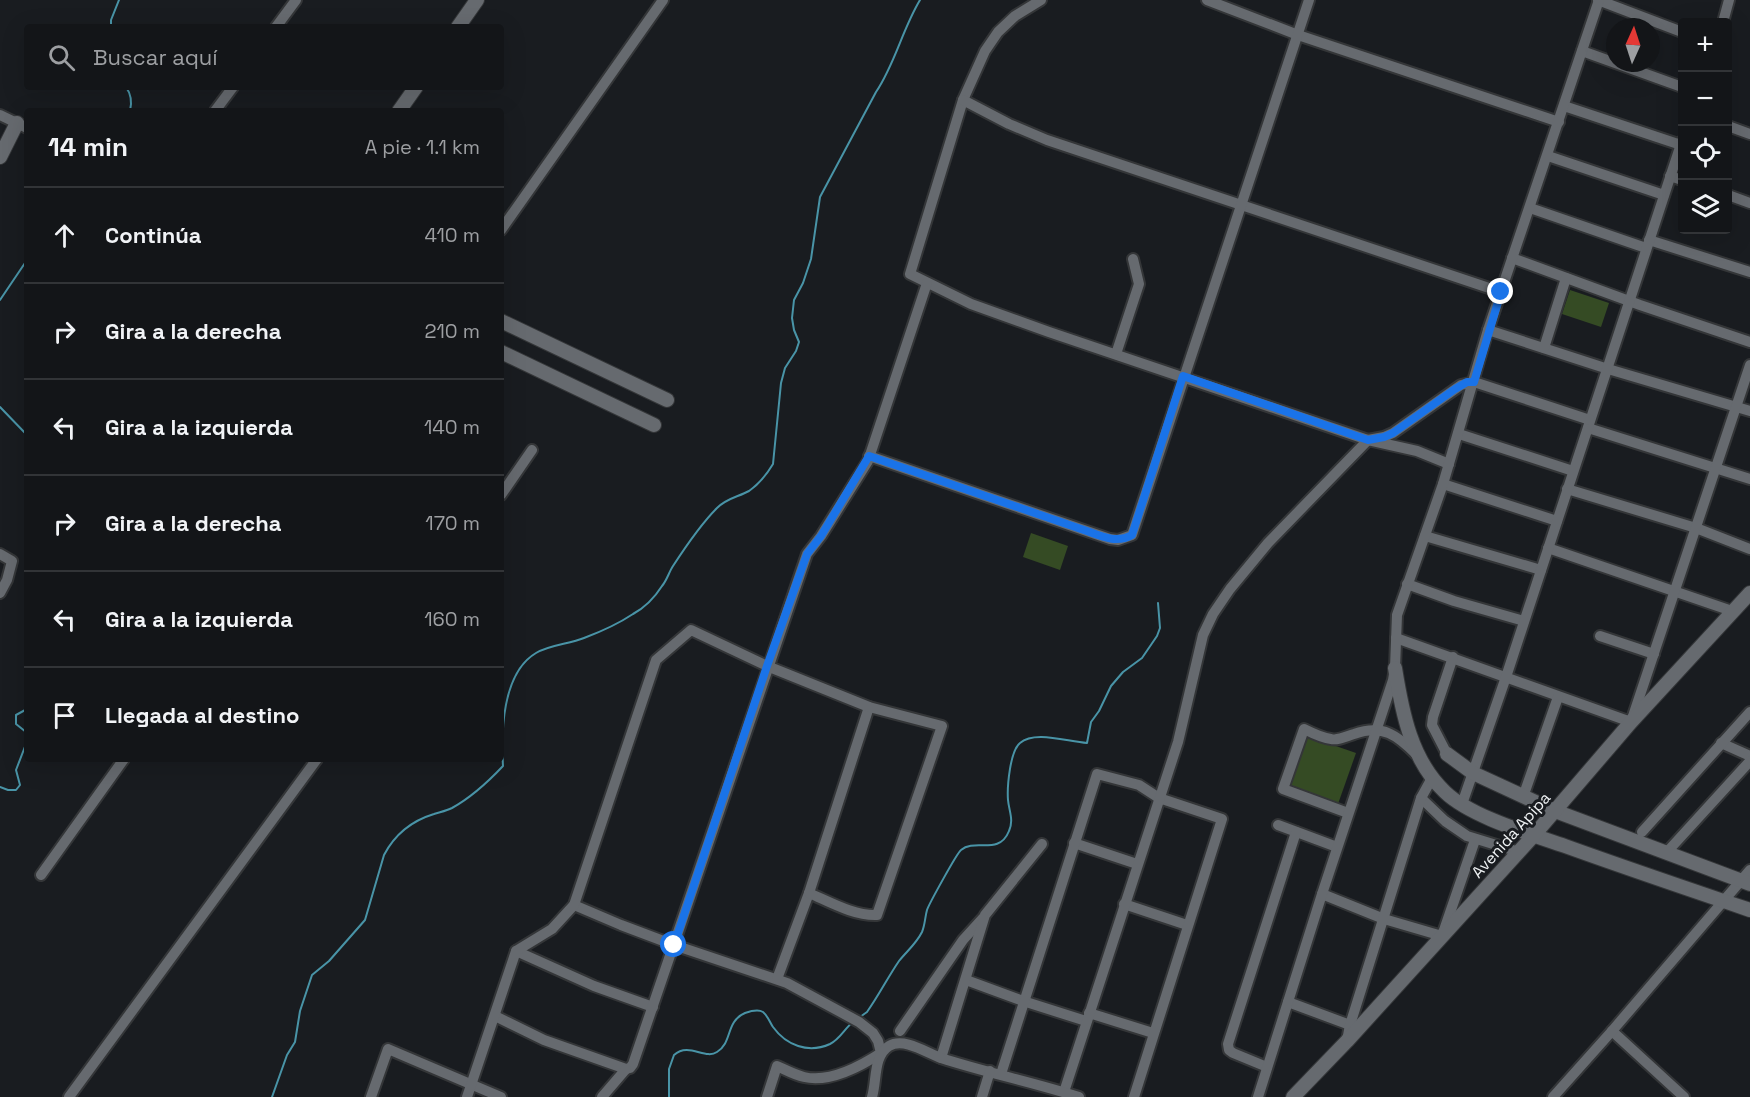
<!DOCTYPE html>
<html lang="es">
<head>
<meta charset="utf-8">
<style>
	:root { --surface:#131518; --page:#202225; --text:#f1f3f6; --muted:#9d9fa2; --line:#323437 }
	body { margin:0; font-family:"Space Grotesk",sans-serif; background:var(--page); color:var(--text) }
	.controls { position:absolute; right:18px; top:18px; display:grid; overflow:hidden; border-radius:6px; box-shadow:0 6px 24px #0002 }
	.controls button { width:54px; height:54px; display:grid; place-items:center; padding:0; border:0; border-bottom:2px solid var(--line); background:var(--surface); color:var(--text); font:30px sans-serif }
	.compass { position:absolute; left:1606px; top:18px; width:54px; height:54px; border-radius:50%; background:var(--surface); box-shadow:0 6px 24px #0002; rotate:3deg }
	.stop { position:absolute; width:18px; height:18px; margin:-14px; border:4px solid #1a73e8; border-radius:50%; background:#fff }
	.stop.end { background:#1a73e8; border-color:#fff; box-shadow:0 2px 6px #0008 }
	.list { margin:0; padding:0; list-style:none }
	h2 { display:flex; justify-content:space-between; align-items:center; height:78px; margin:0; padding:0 24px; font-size:26px }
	h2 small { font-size:20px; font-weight:400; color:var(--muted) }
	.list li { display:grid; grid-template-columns:39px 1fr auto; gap:18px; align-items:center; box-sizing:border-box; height:96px; padding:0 24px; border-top:2px solid var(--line) }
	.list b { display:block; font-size:22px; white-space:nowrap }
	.list em { font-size:20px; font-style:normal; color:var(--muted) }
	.icon { flex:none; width:33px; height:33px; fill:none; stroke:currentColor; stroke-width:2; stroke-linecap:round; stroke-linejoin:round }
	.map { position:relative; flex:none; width:1750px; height:1097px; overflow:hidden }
	.search { position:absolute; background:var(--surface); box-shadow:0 6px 24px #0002; left:24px; top:24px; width:480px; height:66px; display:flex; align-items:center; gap:15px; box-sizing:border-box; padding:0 21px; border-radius:6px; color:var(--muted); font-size:22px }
	.panel { position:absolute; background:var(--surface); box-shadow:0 6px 24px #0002; left:24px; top:108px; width:480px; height:654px; border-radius:6px }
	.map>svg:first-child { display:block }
	.grass { fill:#354b24 }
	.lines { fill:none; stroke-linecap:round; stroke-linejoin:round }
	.stream { stroke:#4994a7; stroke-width:2 }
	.street-casing { stroke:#343638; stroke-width:14 }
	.secondary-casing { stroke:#343638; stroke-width:16 }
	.street { stroke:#666a6f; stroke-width:10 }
	.secondary { stroke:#666a6f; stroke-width:14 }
	.route { stroke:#1a73e8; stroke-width:8 }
	.labels { text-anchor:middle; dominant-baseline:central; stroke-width:6; stroke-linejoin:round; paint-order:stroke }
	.street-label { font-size:16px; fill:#f0f3f5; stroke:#191c20 }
</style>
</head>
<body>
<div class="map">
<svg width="1750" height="1097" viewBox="0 0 1750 1097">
	<rect width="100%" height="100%" fill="#191c20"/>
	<g class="grass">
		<path d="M 1570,290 L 1609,303 L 1601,327 L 1562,314 Z"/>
		<path d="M 1031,533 L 1068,546 L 1060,570 L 1023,557 Z"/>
		<path d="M 1307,736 L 1356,753 L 1338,804 L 1289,786 Z"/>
	</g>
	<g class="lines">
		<g class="stream">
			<path d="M 111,27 L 111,20 L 119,0"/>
			<path d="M 126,87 C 131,94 132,103 130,111"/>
			<path d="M 0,300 L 27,260"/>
			<path d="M 0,407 L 27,435"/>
			<path d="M 0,787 L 8,790 L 16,790 L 20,785 L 16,770 L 26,744 L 26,732 L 16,724 L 16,715 L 27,709"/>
			<path d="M 860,1017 L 867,1012 C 879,995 888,977 899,961 C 907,951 916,944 922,932 C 925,925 925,917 927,910 C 929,904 957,853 961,850 C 975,838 999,856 1009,831 C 1014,820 1009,811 1008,800 C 1007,787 1010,751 1020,743 C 1035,730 1068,742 1087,743 L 1091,722 L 1099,711 L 1111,686 L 1123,672 L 1142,658 L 1157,636 L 1160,628 L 1158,603"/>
			<path d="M 272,1097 L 287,1055 L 295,1042 L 300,1011 L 312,975 L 329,961 L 365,920 L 384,855 C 395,834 411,821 434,814 C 440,812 446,811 452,808 C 472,797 487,783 503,766 C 501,733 502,673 536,653 C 549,645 569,644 584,638 C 600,632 618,624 633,614 C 644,608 655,597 662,586 C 667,580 669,572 673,566 C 686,546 700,525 717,508 C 727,498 738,497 749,491 C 759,484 767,474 773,464 L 781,383 L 785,368 L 796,351 L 799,342 L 794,330 L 792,318 L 794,300 L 803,283 L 811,259 L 820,197 L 876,92 C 895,64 902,30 920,0"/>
			<path d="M 669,1097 L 669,1069 L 674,1055 C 689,1042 705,1060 717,1052 C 733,1042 725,1022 745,1013 C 751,1011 758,1009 763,1012 C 768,1016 770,1023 773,1027 C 786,1045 808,1054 830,1044 C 840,1039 845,1028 853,1022"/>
		</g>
		<defs>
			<g id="street">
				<path d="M 1041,0 L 1015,16 L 998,32 L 985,51 L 963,100 L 910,274 L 971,304 L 1049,332 L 1368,440 L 1417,451 L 1449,464"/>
				<path d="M 1207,0 L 1298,35 L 1559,122"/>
				<path d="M 1598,0 L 1682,32"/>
				<path d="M 1723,22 L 1729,0"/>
				<path d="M 276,27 L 296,0"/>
				<path d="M 1582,51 L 1682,87"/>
				<path d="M 963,100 L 1009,124 L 1047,140 L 1501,292"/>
				<path d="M 1564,106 L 1681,145"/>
				<path d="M 215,111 L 233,87"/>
				<path d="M 0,115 L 27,128"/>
				<path d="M 1728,126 L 1750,134"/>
				<path d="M 1548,156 L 1664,195"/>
				<path d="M 1670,176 L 1682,180"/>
				<path d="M 1728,195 L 1750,203"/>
				<path d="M 1530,208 L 1646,248"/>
				<path d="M 501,230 L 663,0"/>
				<path d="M 1649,240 L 1750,272"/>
				<path d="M 1512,258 L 1640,305 L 1750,342"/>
				<path d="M 1488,330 L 1608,369 L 1750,411"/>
				<path d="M 1544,348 L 1566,278"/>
				<path d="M 1116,354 L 1139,284 L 1133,259"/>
				<path d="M 1588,428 L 1750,479"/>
				<path d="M 1459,434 L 1573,471"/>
				<path d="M 869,456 L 1110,539 L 1118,540 L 1132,535 L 1309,0"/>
				<path d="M 1443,484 L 1557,521"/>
				<path d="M 1567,489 L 1696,528 L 1750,549"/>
				<path d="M 501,495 L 532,450"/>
				<path d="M 1425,536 L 1541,570"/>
				<path d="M 1548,548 L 1732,611"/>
				<path d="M 0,554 L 12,561 L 7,580 L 0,593"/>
				<path d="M 1407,584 L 1454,601 L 1524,621"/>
				<path d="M 1600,636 L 1654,654"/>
				<path d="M 1396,638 L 1631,722 L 1750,365"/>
				<path d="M 1721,743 L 1750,756"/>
				<path d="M 1447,754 L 1432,725 L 1433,717 L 1453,657"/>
				<path d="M 1523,797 L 1558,697"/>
				<path d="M 1421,798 L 1445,821 L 1467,836 L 1519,852"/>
				<path d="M 1462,804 L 1506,677 L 1682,141"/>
				<path d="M 1348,813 L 1283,789 L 1304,729 C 1312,733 1322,738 1331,739 C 1338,741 1347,736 1354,734 C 1383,724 1397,735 1417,755"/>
				<path d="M 1278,825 L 1337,847"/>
				<path d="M 1642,832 L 1750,712"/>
				<path d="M 1074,843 L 1137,864"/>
				<path d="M 1667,852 L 1750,761"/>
				<path d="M 41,875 L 124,759"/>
				<path d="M 1322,894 L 1384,919 L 1442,936 L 1475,840"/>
				<path d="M 1124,904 L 1187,925"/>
				<path d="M 574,905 L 621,925 L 674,945 L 787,983 L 859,1022 L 873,1033 L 878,1041 L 881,1053 C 861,1066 829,1083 804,1077 C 795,1075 786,1070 777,1066 L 767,1097"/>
				<path d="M 516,951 L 594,986 L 653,1007"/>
				<path d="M 777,979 L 809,893 L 869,707"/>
				<path d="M 966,980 L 1023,1001 L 1086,1021"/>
				<path d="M 1288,1002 L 1350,1025"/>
				<path d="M 1089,1013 L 1153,1033"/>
				<path d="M 495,1016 L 544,1040 L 626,1069 L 630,1068 L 633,1064 L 807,554 L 821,536 L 868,461 L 927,283"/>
				<path d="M 900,1031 L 963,940 L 983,918"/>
				<path d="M 1612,1031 L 1684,1097"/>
				<path d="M 1347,1041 L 1350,1025 L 1421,798 L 1432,778"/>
				<path d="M 941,1058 L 985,915 L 1042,844"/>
				<path d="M 1267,1067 L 1233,1053 L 1229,1050 L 1228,1044 L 1296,832"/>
				<path d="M 1001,1074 L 1097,774 L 1139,785 L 1159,798 L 1222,819 L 1134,1097"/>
				<path d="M 1064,1092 L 1178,742 L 1203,635 L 1213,614 L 1230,589 L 1268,543 L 1368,440 L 1384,437 L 1393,433 L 1461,385 L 1474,382 L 1590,420"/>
				<path d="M 69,1097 L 317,759"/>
				<path d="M 371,1097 L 388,1049 L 501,1097"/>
				<path d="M 467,1097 L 516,951 L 552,929 L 574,905 L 656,660 L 691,630 L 767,666 L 869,707 L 942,726 L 877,915 C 854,916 830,902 809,893"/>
				<path d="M 602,1097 L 626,1069"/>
				<path d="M 872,1097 C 877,1081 873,1056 889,1046 C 904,1037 927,1053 941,1058 C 987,1073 1033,1082 1079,1097"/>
				<path d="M 982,1097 L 990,1071"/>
				<path d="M 1258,1097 L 1322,894 L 1393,680 L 1395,668 L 1397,615 L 1443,484 L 1488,330 L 1599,0"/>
				<path d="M 1553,1097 L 1612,1031 L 1750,870"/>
			</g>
			<g id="secondary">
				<path d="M 458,27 L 477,0"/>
				<path d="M 399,111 L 416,87"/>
				<path d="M 0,157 L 17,123"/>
				<path d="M 501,321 L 667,400"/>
				<path d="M 501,352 L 654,425"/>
				<path d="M 1395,668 C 1402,712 1411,760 1445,792 C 1471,817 1531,834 1565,846 C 1626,868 1688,889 1750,910"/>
				<path d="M 1447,754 L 1473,773 L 1555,811 L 1750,884"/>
				<path d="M 1293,1097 L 1347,1041 L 1534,835 L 1631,722 L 1750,593"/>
			</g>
		</defs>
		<use href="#street" class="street-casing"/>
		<use href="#secondary" class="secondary-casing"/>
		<use href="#street" class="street"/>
		<use href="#secondary" class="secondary"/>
	</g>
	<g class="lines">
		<path class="route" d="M 674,945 L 767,666 L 807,554 L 821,536 L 869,456 L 1084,530 C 1101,536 1116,544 1132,535 L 1183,376 L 1368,440 L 1384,437 L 1393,433 L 1455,389 L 1467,382 L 1474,382 L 1501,292"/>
	</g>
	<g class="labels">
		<g class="street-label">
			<text transform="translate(1511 835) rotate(-48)">Avenida Apipa</text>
		</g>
	</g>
</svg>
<div class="controls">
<button>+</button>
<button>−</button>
<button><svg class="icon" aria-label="locate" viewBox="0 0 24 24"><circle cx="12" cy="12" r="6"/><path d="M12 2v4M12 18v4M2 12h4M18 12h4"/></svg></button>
<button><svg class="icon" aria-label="layers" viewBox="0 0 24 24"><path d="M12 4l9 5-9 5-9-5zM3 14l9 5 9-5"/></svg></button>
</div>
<svg class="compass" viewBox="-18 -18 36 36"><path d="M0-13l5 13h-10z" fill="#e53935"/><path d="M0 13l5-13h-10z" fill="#9d9fa2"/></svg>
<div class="stop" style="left:674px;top:945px"></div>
<div class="stop end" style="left:1501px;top:292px"></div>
<div class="search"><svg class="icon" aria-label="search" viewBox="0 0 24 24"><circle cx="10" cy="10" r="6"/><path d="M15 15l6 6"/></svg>Buscar aquí</div>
<section class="panel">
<h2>14 min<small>A pie · 1.1 km</small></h2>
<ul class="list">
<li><svg class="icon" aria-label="ahead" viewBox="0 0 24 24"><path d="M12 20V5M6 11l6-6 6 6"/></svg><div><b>Continúa</b></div><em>410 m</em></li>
<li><svg class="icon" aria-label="right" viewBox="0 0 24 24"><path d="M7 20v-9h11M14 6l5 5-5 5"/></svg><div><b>Gira a la derecha</b></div><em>210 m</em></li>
<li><svg class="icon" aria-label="left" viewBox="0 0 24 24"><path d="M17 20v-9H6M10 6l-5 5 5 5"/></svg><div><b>Gira a la izquierda</b></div><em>140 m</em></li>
<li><svg class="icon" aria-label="right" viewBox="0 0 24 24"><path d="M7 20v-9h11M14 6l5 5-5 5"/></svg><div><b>Gira a la derecha</b></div><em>170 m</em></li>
<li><svg class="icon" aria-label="left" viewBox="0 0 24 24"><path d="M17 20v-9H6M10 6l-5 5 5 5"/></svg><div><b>Gira a la izquierda</b></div><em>160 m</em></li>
<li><svg class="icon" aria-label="arrive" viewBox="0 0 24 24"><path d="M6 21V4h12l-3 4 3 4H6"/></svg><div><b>Llegada al destino</b></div></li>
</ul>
</section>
</div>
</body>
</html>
